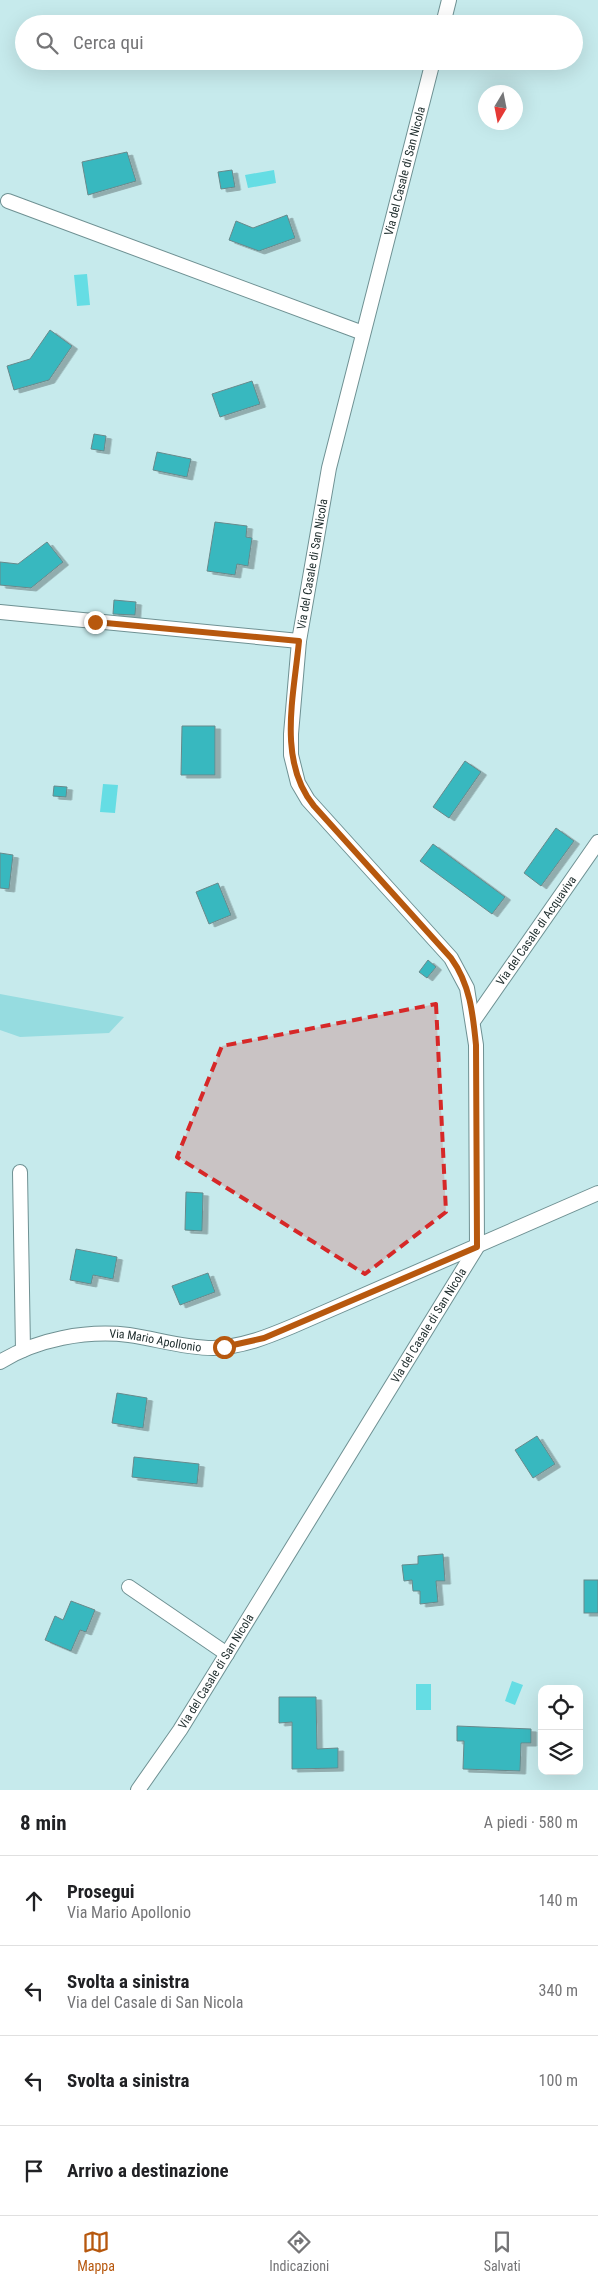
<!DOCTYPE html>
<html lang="it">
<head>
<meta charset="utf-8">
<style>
	:root { --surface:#fff; --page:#f6f6f6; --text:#202124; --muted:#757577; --line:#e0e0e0; --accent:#b7580e }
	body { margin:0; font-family:"Roboto Condensed",sans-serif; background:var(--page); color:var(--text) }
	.controls { position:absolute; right:15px; bottom:15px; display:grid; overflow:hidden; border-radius:10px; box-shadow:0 5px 20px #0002 }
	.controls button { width:45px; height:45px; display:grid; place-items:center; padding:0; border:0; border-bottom:1px solid var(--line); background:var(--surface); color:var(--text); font:25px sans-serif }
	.compass { position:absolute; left:478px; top:85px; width:45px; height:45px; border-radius:50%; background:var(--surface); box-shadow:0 5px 20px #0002; rotate:190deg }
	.stop { position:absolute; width:15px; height:15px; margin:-11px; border:4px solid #b7580e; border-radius:50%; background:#fff }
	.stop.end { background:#b7580e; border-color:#fff; box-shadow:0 1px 5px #0008 }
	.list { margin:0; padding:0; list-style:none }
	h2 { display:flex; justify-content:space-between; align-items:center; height:65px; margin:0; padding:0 20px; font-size:21px }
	h2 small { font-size:16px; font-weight:400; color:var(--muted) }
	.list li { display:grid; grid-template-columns:32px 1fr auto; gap:15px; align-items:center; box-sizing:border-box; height:90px; padding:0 20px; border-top:1px solid var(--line) }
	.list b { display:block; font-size:19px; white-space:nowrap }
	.list p { margin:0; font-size:16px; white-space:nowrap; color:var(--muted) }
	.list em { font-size:16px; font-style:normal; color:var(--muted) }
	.icon { flex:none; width:28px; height:28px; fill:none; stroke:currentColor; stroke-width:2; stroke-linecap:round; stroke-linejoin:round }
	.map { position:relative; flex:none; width:598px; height:1790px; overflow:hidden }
	.search { position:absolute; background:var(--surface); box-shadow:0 5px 20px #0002; left:15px; right:15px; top:15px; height:55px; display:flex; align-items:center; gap:12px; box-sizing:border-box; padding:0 18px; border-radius:28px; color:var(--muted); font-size:19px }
	.sheet { height:425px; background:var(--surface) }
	nav { display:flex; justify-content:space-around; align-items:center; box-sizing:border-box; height:70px; border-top:1px solid var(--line); background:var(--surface); font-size:14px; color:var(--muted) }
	nav a { display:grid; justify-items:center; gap:2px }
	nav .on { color:var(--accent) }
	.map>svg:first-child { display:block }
	.green { fill:#96dce0 }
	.water { fill:#65dde4 }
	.building { fill:#38b8bf; stroke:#68898b; filter:url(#shadow) }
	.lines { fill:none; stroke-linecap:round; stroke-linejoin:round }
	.minor-casing { stroke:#6f9193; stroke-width:16 }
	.minor { stroke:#fff; stroke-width:14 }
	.route { stroke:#b7580e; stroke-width:6 }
	.marked { fill:#d62828; fill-opacity:0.2; stroke:#d62828; stroke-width:4; stroke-dasharray:10 6; stroke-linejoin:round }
	.labels { text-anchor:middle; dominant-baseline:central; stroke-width:5; stroke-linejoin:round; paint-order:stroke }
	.street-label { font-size:12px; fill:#223030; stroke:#fff }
</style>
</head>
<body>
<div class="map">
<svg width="598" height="1790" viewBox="0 0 598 1790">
	<defs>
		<filter id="shadow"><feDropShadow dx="5.5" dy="3" stdDeviation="0" flood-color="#0004"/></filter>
	</defs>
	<rect width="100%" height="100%" fill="#c6eaec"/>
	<path class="green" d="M 0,994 L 124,1017 L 109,1033 L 20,1037 L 0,1030 Z"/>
	<g class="water">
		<path d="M 274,170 L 276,183 L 248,188 L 245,175 Z"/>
		<path d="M 87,274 L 90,305 L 77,306 L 74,275 Z"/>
		<path d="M 103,784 L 118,785 L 115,813 L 100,812 Z"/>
		<path d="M 512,1681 L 523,1685 L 515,1705 L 505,1701 Z"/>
		<rect x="416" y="1684" width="15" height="26"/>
	</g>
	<g class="building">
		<path d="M 127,152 L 136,181 L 88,195 L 82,162 Z"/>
		<path d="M 232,170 L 235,187 L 221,189 L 218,172 Z"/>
		<path d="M 287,215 L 295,238 L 259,251 L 229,240 L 236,221 L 253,228 Z"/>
		<path d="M 50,330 L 72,346 L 49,380 L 14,390 L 7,366 L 30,359 Z"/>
		<path d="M 252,381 L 260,404 L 220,417 L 212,394 Z"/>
		<path d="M 94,434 L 106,436 L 104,451 L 91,449 Z"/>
		<path d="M 157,452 L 191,459 L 187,477 L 153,470 Z"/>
		<path d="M 215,522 L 247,526 L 246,537 L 252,538 L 248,566 L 237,564 L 235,575 L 207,571 Z"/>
		<path d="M 47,542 L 63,562 L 31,588 L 0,585 L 0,562 L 18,564 Z"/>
		<path d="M 114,600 L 136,602 L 135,615 L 113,614 Z"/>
		<path d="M 182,726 L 215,726 L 215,775 L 181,775 Z"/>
		<path d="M 465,761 L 481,772 L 449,818 L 433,807 Z"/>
		<path d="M 54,786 L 67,787 L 66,797 L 53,796 Z"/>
		<path d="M 556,828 L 574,841 L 541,886 L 524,873 Z"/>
		<path d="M 433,844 L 505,897 L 492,914 L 420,861 Z"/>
		<path d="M 0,853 L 13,855 L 9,889 L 0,888 Z"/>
		<path d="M 218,883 L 231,915 L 209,924 L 196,892 Z"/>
		<path d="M 428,960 L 436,967 L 427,978 L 419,972 Z"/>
		<path d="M 186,1192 L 203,1193 L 202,1231 L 185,1230 Z"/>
		<path d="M 76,1249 L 117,1257 L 113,1279 L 93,1275 L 91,1284 L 70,1280 Z"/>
		<path d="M 208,1273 L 215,1292 L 180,1305 L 172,1286 Z"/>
		<path d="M 117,1393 L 147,1398 L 143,1428 L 112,1423 Z"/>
		<path d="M 537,1436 L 555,1464 L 533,1478 L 515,1450 Z"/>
		<path d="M 134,1457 L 199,1464 L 197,1484 L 132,1477 Z"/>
		<path d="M 443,1554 L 445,1581 L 436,1581 L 438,1602 L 420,1604 L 420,1591 L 413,1591 L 412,1580 L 404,1581 L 402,1565 L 418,1564 L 418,1556 Z"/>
		<rect x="584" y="1580" width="14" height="33"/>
		<path d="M 71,1601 L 95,1610 L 86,1632 L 80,1630 L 71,1651 L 45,1640 L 55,1616 L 63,1620 Z"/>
		<path d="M 279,1697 L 316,1697 L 317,1749 L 338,1748 L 338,1768 L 292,1769 L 292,1722 L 279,1723 Z"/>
		<path d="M 457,1726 L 531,1729 L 531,1743 L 521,1743 L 520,1771 L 463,1769 L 464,1741 L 457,1741 Z"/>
	</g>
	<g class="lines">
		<defs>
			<g id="minor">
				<path d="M 443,24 L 449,0"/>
				<path d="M 8,201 L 363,333"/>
				<path d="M 0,612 L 299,641"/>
				<path id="s1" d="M 474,1020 L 598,842"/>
				<path d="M 20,1172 L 23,1350"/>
				<path id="s2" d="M 0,1362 C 37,1339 86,1330 129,1335 C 157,1339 184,1348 213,1348 C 242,1347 267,1337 293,1326 L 598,1193"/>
				<path d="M 129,1587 L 227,1654"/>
				<path id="s3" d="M 138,1790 L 180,1730 L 477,1247 L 476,1045 L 467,988 L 451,958 L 308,800 L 298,783 L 291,755 L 291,734 L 299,641 L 329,468 L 433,61"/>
			</g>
		</defs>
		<use href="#minor" class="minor-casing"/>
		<use href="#minor" class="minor"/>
	</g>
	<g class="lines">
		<path class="route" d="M 95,622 L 299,641 C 294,695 277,761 314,806 L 451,958 C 470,984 473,1014 476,1045 L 477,1247 L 264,1338 L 224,1347"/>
	</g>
	<path class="marked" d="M 436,1004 L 446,1212 L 365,1274 L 177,1157 L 222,1046 Z"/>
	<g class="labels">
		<g class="street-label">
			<text stroke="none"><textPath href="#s3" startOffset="1792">Via del Casale di San Nicola</textPath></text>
			<text stroke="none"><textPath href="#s3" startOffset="1388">Via del Casale di San Nicola</textPath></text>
			<text stroke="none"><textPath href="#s1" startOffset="109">Via del Casale di Acquaviva</textPath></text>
			<text stroke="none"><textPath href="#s3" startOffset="548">Via del Casale di San Nicola</textPath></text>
			<text stroke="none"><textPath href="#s2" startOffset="161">Via Mario Apollonio</textPath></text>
			<text stroke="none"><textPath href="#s3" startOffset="142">Via del Casale di San Nicola</textPath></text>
		</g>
	</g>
</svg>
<div class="controls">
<button><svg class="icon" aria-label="locate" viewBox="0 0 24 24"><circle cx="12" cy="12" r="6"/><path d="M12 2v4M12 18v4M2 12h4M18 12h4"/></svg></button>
<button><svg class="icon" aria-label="layers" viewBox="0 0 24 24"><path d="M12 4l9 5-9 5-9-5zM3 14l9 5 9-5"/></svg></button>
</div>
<svg class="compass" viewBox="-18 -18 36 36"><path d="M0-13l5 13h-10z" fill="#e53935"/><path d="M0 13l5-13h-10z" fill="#757577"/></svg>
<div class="stop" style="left:224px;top:1347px"></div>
<div class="stop end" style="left:95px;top:622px"></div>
<div class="search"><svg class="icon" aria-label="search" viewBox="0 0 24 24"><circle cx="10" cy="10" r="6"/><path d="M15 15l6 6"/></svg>Cerca qui</div>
</div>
<section class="sheet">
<h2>8 min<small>A piedi · 580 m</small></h2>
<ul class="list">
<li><svg class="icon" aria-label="ahead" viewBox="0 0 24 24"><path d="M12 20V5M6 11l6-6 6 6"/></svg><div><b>Prosegui</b><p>Via Mario Apollonio</p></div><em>140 m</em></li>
<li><svg class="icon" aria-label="left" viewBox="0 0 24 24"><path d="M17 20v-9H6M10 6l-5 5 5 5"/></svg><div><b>Svolta a sinistra</b><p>Via del Casale di San Nicola</p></div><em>340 m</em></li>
<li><svg class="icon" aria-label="left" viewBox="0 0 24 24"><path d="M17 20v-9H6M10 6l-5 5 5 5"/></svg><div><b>Svolta a sinistra</b></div><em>100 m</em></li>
<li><svg class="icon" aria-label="arrive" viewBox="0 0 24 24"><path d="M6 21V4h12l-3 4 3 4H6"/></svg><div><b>Arrivo a destinazione</b></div></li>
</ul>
</section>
<nav>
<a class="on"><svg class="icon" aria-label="map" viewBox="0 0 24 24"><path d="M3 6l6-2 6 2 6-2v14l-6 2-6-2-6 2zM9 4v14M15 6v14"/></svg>Mappa</a>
<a><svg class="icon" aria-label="directions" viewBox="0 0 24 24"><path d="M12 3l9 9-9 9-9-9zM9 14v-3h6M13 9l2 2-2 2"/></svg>Indicazioni</a>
<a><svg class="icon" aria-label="saved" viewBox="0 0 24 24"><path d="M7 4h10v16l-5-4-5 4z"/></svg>Salvati</a>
</nav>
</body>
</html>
